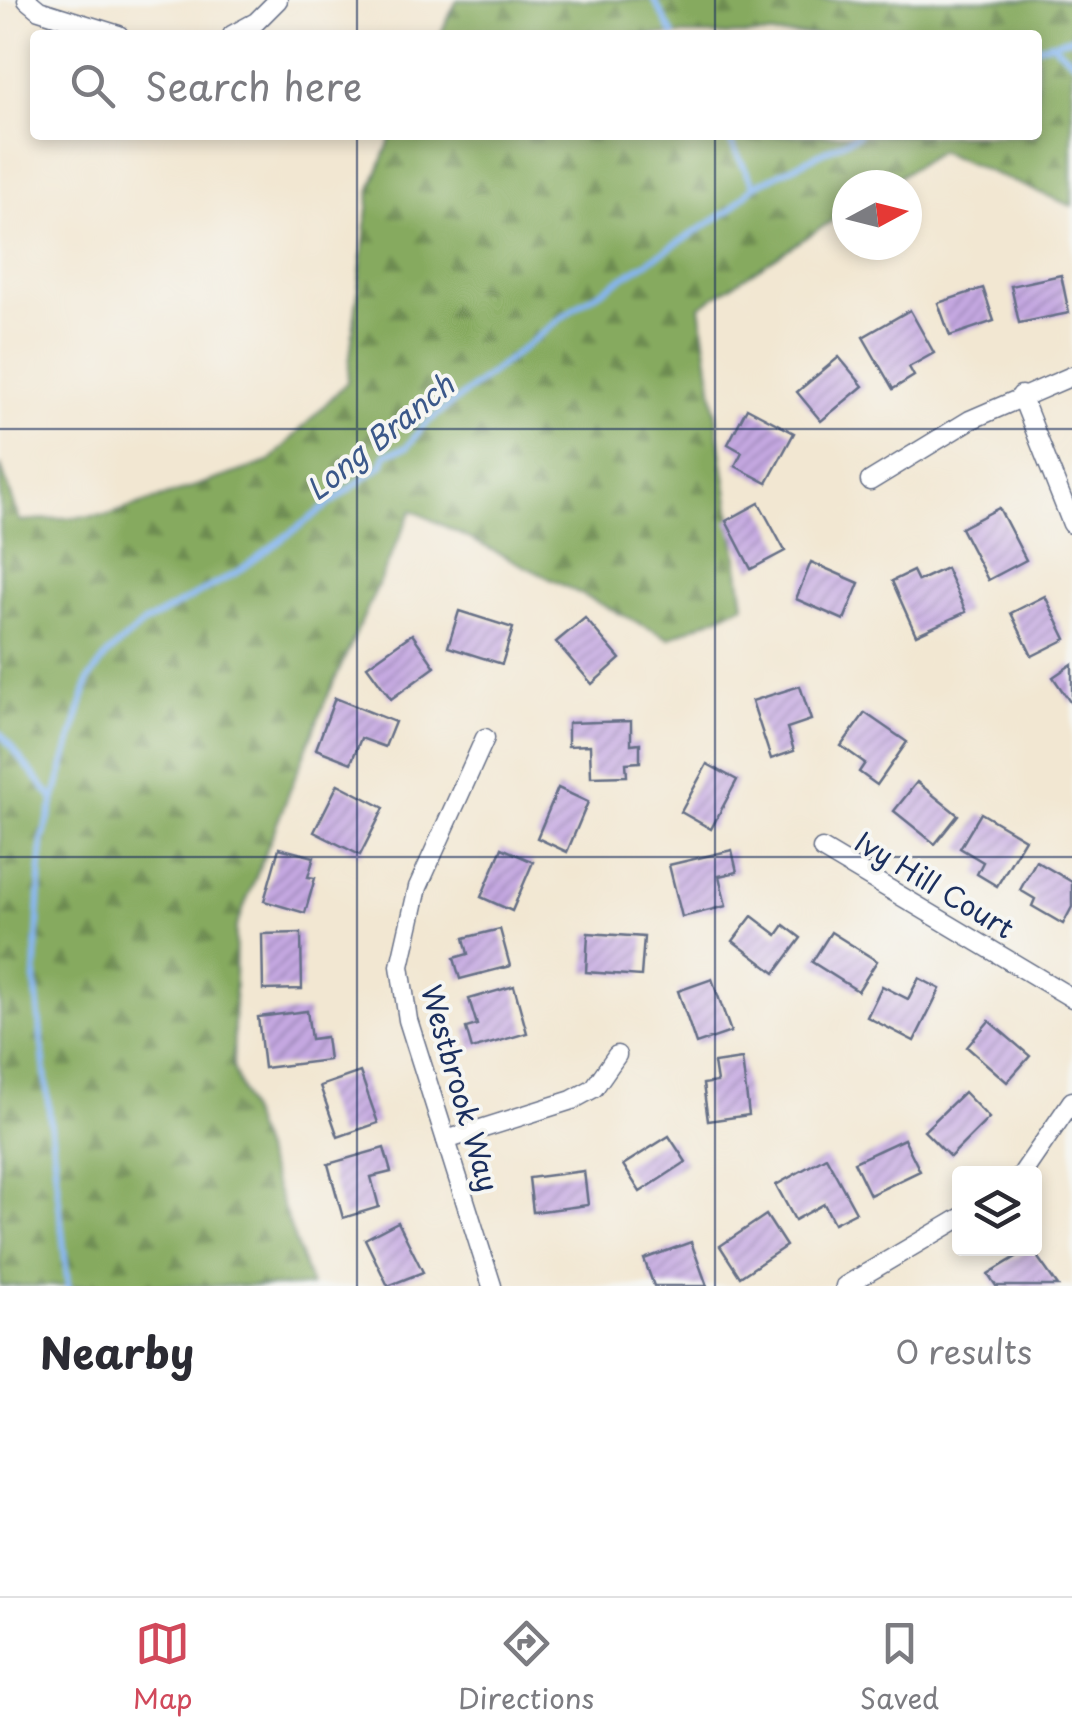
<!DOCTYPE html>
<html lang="en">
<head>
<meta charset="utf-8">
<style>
	:root { --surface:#fff; --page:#f2f2f3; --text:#2b2b33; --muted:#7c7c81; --line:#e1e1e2; --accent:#d1495b }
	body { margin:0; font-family:"Playpen Sans",sans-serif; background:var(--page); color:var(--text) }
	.controls { position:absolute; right:30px; bottom:30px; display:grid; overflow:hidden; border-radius:10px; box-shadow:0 5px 15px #0003 }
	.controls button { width:90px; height:90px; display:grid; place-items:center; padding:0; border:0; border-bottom:2px solid var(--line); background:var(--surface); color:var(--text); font:50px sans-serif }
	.compass { position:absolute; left:832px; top:170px; width:90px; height:90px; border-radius:50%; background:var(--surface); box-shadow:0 5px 15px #0003; rotate:83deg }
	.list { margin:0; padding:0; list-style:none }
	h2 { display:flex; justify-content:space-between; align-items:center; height:130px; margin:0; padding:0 40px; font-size:42px }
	h2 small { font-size:32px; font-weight:400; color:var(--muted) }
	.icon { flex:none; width:55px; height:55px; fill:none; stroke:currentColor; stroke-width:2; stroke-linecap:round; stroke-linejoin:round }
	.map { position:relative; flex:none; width:1072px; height:1286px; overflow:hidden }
	.search { position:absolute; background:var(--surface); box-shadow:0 5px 15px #0003; left:30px; right:30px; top:30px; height:110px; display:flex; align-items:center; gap:25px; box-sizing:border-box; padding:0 35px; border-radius:10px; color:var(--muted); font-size:38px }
	.sheet { height:310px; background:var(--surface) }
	nav { display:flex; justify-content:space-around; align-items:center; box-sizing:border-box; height:140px; border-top:2px solid var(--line); background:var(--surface); font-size:28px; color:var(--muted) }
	nav a { display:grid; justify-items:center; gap:5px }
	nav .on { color:var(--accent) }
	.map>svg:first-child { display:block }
	.forest { fill:url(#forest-firs); stroke:#506c5e; stroke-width:2.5 }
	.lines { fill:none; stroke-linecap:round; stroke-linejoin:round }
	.stream { stroke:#86b6f1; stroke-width:6 }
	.building { fill:url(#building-hatch) }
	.minor-casing { stroke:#666f87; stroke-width:21 }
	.minor { stroke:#fff; stroke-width:18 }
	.grid { fill:none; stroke:#1b2f5e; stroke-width:2.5; stroke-opacity:0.55 }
	.labels { text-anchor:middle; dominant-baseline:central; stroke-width:8; stroke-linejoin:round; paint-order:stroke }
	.street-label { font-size:28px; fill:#1b2f5e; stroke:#f6f6f2 }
	.water-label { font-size:30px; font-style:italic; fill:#3b588a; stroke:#f6f6f2 }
</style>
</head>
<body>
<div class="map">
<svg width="1072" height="1286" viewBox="0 0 1072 1286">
	<defs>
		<pattern id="forest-firs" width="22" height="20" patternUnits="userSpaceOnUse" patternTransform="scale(2.5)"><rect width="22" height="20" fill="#86aa5e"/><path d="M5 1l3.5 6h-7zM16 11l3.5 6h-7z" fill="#6d8b51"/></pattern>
		<pattern id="building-hatch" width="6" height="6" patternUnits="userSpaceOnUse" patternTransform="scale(2.5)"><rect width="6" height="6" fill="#c5a8e1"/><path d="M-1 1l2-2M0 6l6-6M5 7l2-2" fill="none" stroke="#9f89ba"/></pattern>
	</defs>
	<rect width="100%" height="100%" fill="#f6f6f2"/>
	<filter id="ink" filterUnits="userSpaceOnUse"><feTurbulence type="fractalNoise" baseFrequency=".01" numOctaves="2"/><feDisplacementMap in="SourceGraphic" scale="20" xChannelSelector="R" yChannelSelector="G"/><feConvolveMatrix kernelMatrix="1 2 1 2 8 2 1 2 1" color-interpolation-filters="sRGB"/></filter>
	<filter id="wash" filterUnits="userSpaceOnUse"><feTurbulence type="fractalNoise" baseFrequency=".0048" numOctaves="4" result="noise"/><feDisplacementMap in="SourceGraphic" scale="40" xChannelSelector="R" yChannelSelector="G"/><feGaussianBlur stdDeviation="2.25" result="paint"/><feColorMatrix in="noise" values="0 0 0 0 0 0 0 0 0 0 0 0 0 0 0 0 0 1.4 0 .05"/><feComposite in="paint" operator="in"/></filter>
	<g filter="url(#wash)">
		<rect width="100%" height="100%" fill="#f2e7d2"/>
		<path class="forest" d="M 457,0 L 1072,0 L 1072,206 L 939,151 L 886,185 L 847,185 L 847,211 L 700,306 L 744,605 L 669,638 L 412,510 L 324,704 L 236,927 L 233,1067 L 311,1286 L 0,1286 L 0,464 L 20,521 L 108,515 L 269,462 L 347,382 L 370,192 L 392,135 L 1037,135 L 1037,35 L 440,35 Z"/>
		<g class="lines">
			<g class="stream">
				<path d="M 654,0 L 673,35"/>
				<path d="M 1050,42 L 1072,60"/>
				<path d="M 1037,47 L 1072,38"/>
				<path d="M 727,135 L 754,186"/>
				<path d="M 0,733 L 54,800"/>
				<path d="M 68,1286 L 35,980 L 42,842 L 89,679 L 108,654 L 143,624 L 239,571 L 382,465 L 386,454 L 407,447 L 423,426 L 576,307 L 730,210 L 754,186 L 858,135"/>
			</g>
		</g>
		<g id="blocks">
			<g class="building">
				<path d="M 1061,275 L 1069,313 L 1019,323 L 1011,286 Z"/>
				<path d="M 983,288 L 994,321 L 950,336 L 938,303 Z"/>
				<path d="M 910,310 L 934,353 L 909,367 L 914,376 L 893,389 L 863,337 Z"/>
				<path d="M 839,357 L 863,386 L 821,421 L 797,392 Z"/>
				<path d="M 747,408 L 794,433 L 767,483 L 735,466 L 742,452 L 728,444 Z"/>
				<path d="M 759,503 L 785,551 L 751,569 L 726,521 Z"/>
				<path d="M 999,508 L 1026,560 L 988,580 L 961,528 Z"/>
				<path d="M 811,562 L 859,583 L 844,620 L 796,599 Z"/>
				<path d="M 946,568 L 966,612 L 916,635 L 892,581 L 913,571 L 918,581 Z"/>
				<path d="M 1045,596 L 1066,639 L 1032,656 L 1011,613 Z"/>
				<path d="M 459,611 L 513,628 L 502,664 L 448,647 Z"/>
				<path d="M 585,618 L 620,659 L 592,684 L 556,642 Z"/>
				<path d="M 412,634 L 435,667 L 391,699 L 367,666 Z"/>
				<path d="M 1072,664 L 1072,705 L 1053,677 Z"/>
				<path d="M 800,686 L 811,720 L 787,728 L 794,751 L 771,759 L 752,701 Z"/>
				<path d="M 335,698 L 395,722 L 385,747 L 361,738 L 351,763 L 316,749 Z"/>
				<path d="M 865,713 L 907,742 L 877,785 L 859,772 L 865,763 L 841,746 Z"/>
				<path d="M 631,721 L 631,744 L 640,743 L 640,762 L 626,763 L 627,776 L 591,777 L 590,745 L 568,746 L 568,723 Z"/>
				<path d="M 707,764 L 737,780 L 711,829 L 681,812 Z"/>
				<path d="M 917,782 L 958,815 L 935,844 L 894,811 Z"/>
				<path d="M 338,784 L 384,808 L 360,855 L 314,832 Z"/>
				<path d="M 558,788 L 588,802 L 567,852 L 537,838 Z"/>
				<path d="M 981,813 L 1025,839 L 997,886 L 977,874 L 983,862 L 960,848 Z"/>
				<path d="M 279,848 L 314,857 L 308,877 L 315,878 L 305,913 L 264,901 Z"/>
				<path d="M 502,848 L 533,862 L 512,911 L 481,897 Z"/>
				<path d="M 732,850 L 737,872 L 719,876 L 726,906 L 682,917 L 669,865 Z"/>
				<path d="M 1036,861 L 1072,882 L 1072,907 L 1063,924 L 1032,906 L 1035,899 L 1020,890 Z"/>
				<path d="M 752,916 L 777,935 L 784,925 L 801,938 L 775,973 L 733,941 Z"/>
				<path d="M 500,929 L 510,966 L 460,979 L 454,958 L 468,954 L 464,938 Z"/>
				<path d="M 831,932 L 877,961 L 858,991 L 812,962 Z"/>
				<path d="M 301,933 L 302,989 L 263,990 L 262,934 Z"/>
				<path d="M 588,933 L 644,937 L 641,976 L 586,972 Z"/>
				<path d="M 919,978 L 940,989 L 914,1041 L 867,1017 L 882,986 L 908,999 Z"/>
				<path d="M 712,979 L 731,1032 L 696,1044 L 678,991 Z"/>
				<path d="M 514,986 L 527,1033 L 472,1049 L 466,1028 L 477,1025 L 469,999 Z"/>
				<path d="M 307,1011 L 311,1039 L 326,1037 L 329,1060 L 264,1068 L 258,1017 Z"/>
				<path d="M 989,1021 L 1030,1056 L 1007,1082 L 967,1047 Z"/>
				<path d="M 742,1059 L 749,1115 L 708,1121 L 703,1084 L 717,1082 L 714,1063 Z"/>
				<path d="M 360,1072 L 378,1123 L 338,1137 L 320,1086 Z"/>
				<path d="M 964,1092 L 989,1118 L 950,1157 L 924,1131 Z"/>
				<path d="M 669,1136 L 686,1162 L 640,1192 L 623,1165 Z"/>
				<path d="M 904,1139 L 920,1171 L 870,1195 L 854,1162 Z"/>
				<path d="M 384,1148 L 391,1172 L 371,1177 L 379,1207 L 343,1218 L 328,1164 Z"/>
				<path d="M 826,1157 L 856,1212 L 834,1223 L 824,1204 L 795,1220 L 776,1185 Z"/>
				<path d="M 584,1171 L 588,1205 L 533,1212 L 529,1178 Z"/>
				<path d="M 766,1215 L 786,1246 L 740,1277 L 720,1246 Z"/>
				<path d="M 398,1222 L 423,1272 L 388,1286 L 365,1239 Z"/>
				<path d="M 691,1242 L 707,1286 L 654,1286 L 644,1259 Z"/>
				<path d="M 1031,1248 L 1058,1286 L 996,1286 L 988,1274 Z"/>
			</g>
		</g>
	</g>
	<g filter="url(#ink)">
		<use href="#blocks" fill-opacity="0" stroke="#666f87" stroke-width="2.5"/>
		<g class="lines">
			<defs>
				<g id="minor">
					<path d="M 27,0 L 39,10 L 119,35"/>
					<path d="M 232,35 L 256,22 L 278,0"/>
					<path d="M 1021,395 L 1072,524"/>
					<path d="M 870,481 L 970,420 L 1072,376"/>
					<path d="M 485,738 L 418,887 L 400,966 L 408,1020 L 492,1286"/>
					<path d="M 822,849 L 1072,998"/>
					<path d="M 446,1140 L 572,1100 L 594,1088 L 617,1055"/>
					<path d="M 1022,1174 L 1072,1101"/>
					<path d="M 845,1286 L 960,1218"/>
				</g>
			</defs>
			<use href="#minor" class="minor-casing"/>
			<use href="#minor" class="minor"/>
		</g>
	</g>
	<path class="grid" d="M 357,0 L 357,35M 715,0 L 715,35M 357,135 L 357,1286M 715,135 L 715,1286M 0,429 L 1072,429M 0,857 L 1072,857"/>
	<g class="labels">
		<g class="street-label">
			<text transform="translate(935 884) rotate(31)">Ivy Hill Court</text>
			<text transform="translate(461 1088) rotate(74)">Westbrook Way</text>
		</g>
		<g class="water-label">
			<text transform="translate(379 436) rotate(-39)">Long Branch</text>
		</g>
	</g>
</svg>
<div class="controls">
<button><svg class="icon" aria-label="layers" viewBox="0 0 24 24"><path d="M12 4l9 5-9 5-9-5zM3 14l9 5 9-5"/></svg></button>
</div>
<svg class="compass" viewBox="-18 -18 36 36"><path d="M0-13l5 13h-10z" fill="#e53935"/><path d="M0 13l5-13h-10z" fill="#7c7c81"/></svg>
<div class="search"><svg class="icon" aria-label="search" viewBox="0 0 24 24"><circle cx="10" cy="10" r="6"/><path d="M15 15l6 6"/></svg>Search here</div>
</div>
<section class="sheet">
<h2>Nearby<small>0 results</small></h2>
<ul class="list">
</ul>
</section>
<nav>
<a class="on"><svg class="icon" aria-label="map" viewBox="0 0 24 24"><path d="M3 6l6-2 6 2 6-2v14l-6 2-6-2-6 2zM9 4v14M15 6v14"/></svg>Map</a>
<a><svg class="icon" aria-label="directions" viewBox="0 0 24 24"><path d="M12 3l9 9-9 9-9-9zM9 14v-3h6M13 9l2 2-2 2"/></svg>Directions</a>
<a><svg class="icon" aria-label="saved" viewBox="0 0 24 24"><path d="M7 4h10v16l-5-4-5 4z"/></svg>Saved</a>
</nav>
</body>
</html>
